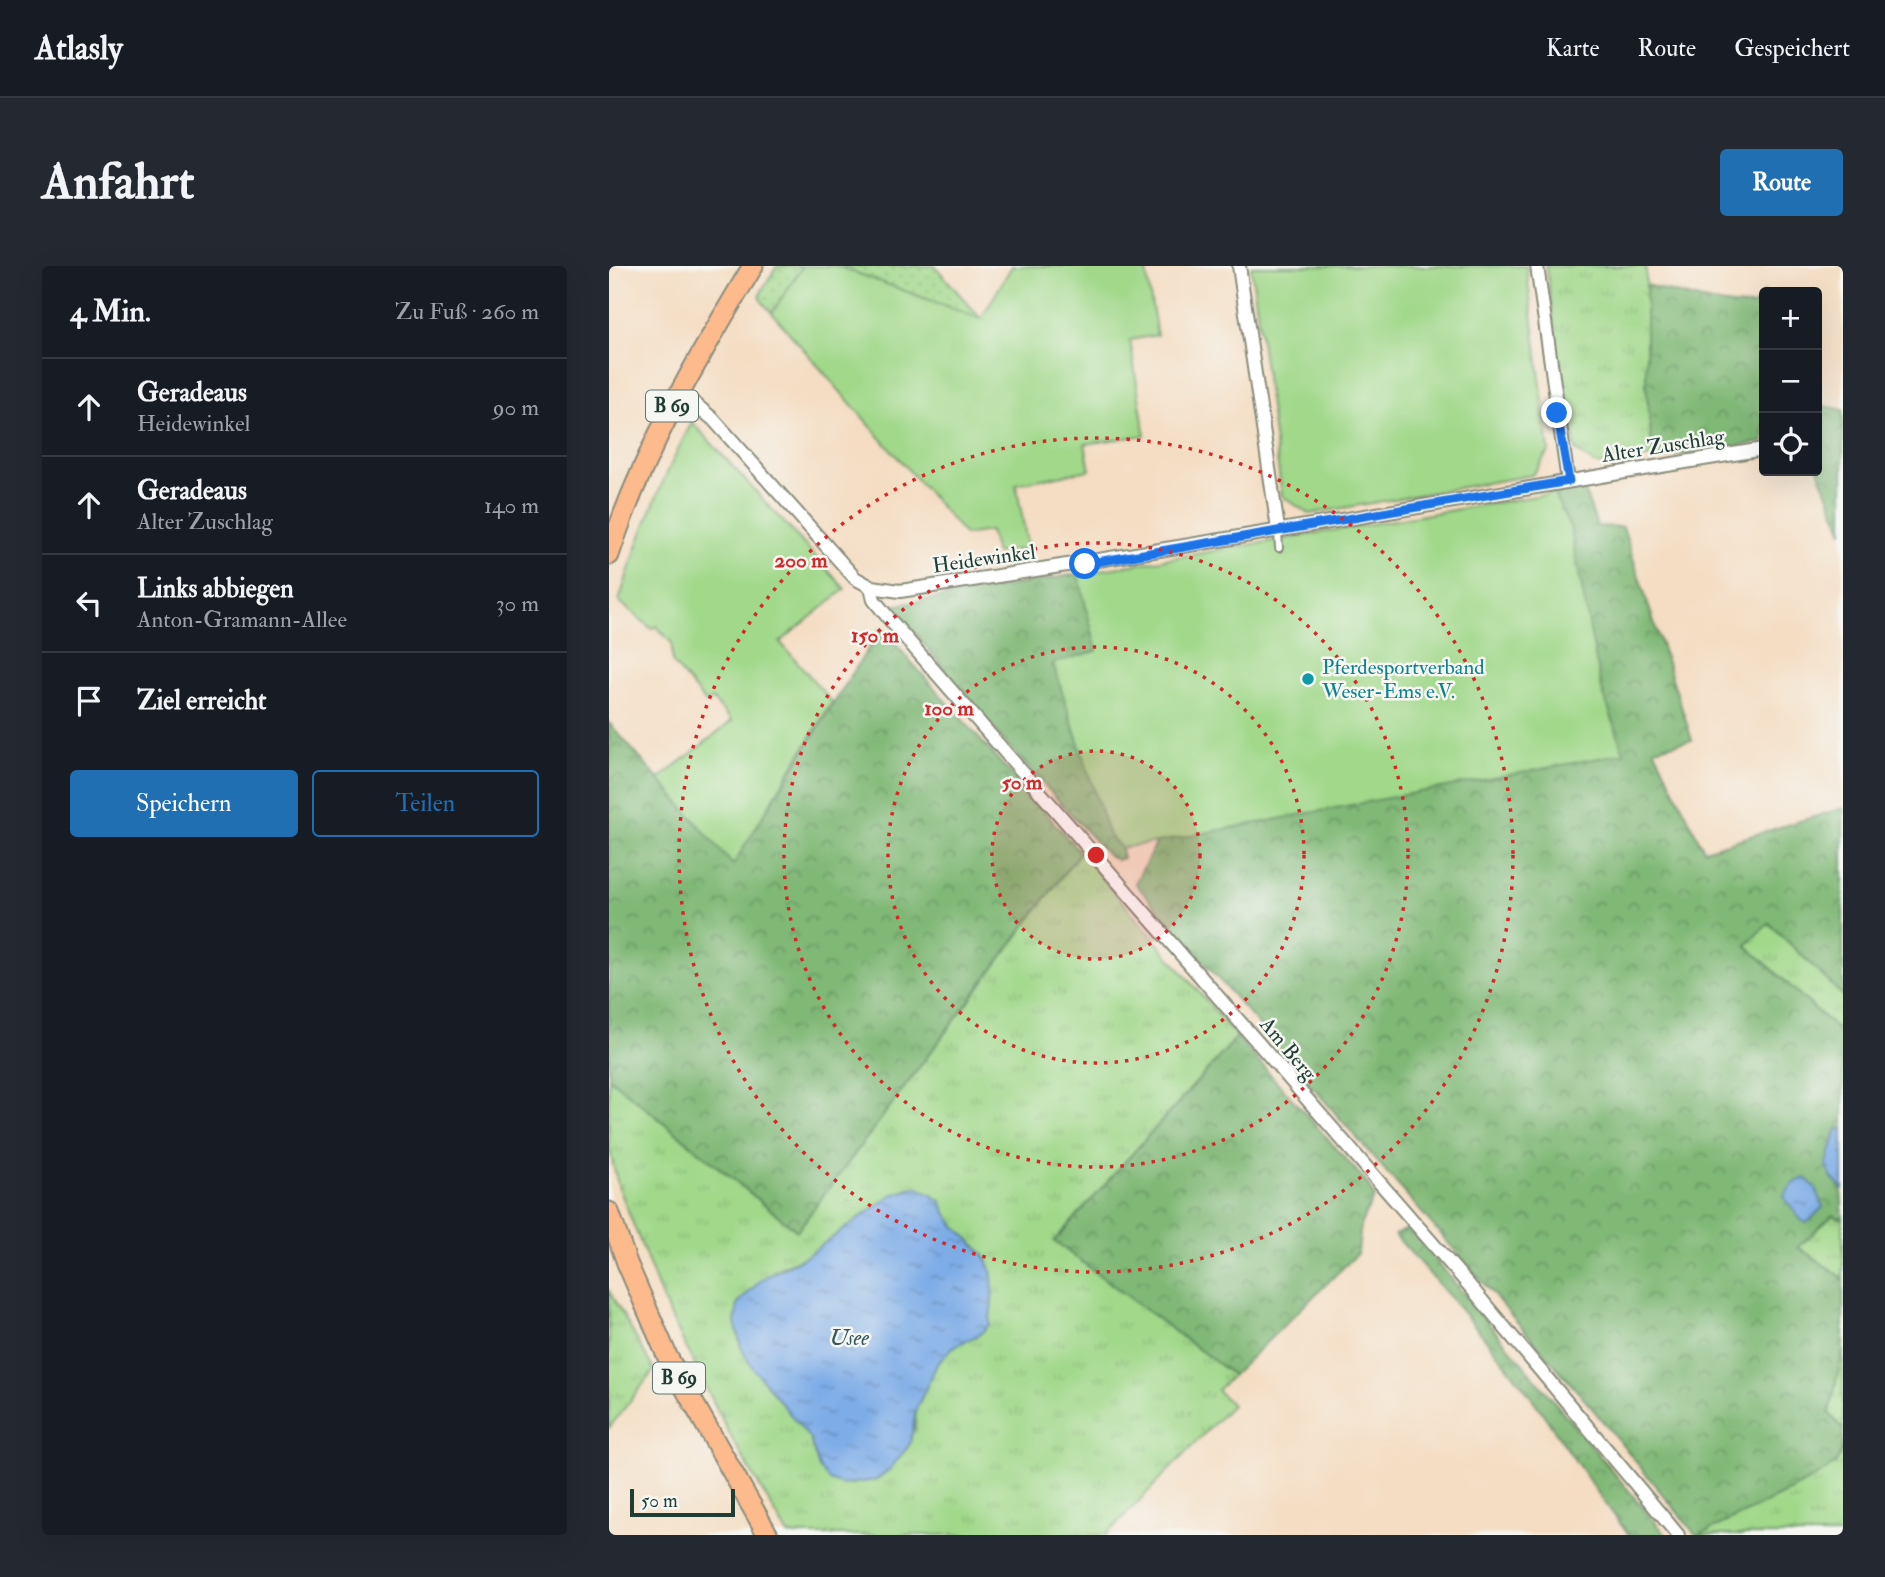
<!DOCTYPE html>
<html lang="de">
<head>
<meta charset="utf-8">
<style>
	:root { --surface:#171b24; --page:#242831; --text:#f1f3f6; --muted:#9ea1a6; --line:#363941; --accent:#1f6fb2 }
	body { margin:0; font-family:"IM FELL Double Pica",serif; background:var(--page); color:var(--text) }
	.controls { position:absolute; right:21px; top:21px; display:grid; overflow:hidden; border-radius:7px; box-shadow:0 7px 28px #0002 }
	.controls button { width:63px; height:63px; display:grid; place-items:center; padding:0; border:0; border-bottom:2px solid var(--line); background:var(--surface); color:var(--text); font:35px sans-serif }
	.scale { position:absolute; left:21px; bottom:18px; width:105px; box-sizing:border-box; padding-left:7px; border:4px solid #1f3d34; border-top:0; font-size:19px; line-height:24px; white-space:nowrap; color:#1f3d34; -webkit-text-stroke:5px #f6f6f2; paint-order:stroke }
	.stop { position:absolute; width:21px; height:21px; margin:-16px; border:5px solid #1a73e8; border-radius:50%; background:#fff }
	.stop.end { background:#1a73e8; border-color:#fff; box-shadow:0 2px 7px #0008 }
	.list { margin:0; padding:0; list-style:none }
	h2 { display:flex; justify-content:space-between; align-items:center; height:91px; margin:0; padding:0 28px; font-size:30px }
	h2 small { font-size:23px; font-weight:400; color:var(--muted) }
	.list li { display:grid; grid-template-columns:46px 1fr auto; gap:21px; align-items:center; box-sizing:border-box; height:98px; padding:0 28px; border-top:2px solid var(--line) }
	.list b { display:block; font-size:26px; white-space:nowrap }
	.list p { margin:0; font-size:23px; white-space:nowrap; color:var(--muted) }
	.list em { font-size:23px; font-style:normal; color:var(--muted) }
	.actions { display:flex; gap:14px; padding:21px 28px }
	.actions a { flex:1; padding:16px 0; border:2px solid var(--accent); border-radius:7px; text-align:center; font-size:24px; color:var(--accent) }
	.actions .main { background:var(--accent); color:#fff }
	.icon { flex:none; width:38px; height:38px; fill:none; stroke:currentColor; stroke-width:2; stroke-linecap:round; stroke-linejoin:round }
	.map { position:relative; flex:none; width:1234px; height:1269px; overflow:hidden; border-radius:7px }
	header { display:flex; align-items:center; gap:42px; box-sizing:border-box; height:98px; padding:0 35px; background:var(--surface); border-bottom:2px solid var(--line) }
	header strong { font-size:33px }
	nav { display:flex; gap:38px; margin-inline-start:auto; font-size:24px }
	.intro { display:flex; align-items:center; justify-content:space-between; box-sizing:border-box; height:168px; padding:0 42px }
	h1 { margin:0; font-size:49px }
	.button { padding:18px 32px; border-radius:7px; background:var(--accent); color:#fff; font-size:24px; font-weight:700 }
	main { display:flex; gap:42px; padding:0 42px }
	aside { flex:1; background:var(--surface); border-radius:7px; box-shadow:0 7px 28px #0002 }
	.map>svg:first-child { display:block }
	.grass { fill:url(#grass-tufts); stroke:#608a5f; stroke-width:2; fill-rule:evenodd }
	.forest { fill:url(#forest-crowns); stroke:#507a55; stroke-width:2 }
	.park { fill:url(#park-dots); stroke:#608a5f; stroke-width:2 }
	.pitch { fill:#a1d88a; stroke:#608a5f; stroke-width:2 }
	.water { fill:url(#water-ripples); stroke:#4e748e; stroke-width:2 }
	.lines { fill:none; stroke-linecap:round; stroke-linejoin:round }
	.service-casing { stroke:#8a8d7b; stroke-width:10 }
	.minor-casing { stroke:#8a8d7b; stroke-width:16 }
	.primary-casing { stroke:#8a8d7b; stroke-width:23 }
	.service { stroke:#fff; stroke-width:6 }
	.minor { stroke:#fff; stroke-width:12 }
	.primary { stroke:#fcba8d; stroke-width:19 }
	.route { stroke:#1a73e8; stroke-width:9 }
	.ring { fill:none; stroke:#d62828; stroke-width:3.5; stroke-dasharray:3.5 7 }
	.culture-dot { fill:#0f9aa8; stroke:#f6f6f2; stroke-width:2.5 }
	.labels { text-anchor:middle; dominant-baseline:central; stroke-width:5; stroke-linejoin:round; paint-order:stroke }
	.shield { fill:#f6f6f2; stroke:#60746d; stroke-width:2 }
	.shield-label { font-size:19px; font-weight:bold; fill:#1f3d34 }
	.street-label { font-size:21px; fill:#1f3d34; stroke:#f6f6f2 }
	.culture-label { font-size:21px; fill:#0d838f; stroke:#f6f6f2; text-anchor:start }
	.water-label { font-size:23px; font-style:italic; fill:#365961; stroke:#f6f6f2 }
	.centre { fill:#d62828; stroke:#f6f6f2; stroke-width:3.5 }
	.ring-label { font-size:21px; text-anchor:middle; font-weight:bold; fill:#d62828; stroke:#f6f6f2; stroke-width:5; stroke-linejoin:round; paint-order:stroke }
</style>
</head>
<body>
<header>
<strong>Atlasly</strong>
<nav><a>Karte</a><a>Route</a><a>Gespeichert</a></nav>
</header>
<div class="intro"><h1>Anfahrt</h1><a class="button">Route</a></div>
<main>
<aside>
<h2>4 Min.<small>Zu Fuß · 260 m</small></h2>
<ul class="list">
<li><svg class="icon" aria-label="ahead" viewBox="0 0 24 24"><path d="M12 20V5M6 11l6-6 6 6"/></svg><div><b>Geradeaus</b><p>Heidewinkel</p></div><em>90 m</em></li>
<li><svg class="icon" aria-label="ahead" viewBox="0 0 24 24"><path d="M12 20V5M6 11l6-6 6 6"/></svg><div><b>Geradeaus</b><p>Alter Zuschlag</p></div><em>140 m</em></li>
<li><svg class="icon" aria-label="left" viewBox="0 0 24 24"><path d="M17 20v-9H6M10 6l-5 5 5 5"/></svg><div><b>Links abbiegen</b><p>Anton-Gramann-Allee</p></div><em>30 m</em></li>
<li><svg class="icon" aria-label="arrive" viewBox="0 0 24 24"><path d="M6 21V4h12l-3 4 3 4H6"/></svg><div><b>Ziel erreicht</b></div></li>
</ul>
<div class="actions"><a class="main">Speichern</a><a>Teilen</a></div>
</aside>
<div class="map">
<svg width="1234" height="1269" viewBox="0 0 1234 1269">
	<defs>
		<pattern id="grass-tufts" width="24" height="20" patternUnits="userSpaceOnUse" patternTransform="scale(1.75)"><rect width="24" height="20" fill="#a1d88a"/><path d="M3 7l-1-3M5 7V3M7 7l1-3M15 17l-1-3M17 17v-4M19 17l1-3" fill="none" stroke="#8aba78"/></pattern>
		<pattern id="forest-crowns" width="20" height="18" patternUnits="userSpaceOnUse" patternTransform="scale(1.75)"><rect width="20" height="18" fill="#80b876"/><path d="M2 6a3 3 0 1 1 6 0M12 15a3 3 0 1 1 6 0" fill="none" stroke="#689762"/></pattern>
		<pattern id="park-dots" width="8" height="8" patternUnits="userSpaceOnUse" patternTransform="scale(1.75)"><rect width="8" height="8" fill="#a1d88a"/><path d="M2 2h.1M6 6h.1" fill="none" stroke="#8aba78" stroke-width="1.8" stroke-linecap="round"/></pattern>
		<pattern id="water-ripples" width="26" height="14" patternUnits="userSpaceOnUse" patternTransform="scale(1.75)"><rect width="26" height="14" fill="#7dace7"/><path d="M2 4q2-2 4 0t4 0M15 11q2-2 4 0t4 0" fill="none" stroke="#668dbc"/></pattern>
	</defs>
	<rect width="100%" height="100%" fill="#f6f6f2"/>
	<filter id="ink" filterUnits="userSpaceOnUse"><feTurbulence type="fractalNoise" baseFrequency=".0143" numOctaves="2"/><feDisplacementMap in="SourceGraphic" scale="14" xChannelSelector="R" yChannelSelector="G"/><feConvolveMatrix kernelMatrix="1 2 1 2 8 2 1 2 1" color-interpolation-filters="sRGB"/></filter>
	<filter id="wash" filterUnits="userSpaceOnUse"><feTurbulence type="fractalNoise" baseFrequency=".00686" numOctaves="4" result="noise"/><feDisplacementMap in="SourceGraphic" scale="28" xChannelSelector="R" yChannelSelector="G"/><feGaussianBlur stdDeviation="1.57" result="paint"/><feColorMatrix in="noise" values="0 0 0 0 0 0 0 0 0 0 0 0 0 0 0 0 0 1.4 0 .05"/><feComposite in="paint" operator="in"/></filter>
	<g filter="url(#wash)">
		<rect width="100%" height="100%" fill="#f4ddc2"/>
		<g class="grass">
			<path d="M 937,0 L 1037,0 L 1037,117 L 1044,191 L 987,199 L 967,185 L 947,76 Z"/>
			<path d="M 471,586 L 628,771 L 445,975 L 624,1109 L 608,1124 L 623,1139 L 497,1269 L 179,1269 L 122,1171 L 55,1037 L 9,919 L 0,881 L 0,812 L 188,965 ZM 308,921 L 332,935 C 340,959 357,972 375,989 L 371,1068 L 344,1081 L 328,1098 L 307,1143 L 306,1163 L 267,1214 L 233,1219 L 210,1202 L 201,1173 L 167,1127 L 129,1037 L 167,1003 L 196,991 L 283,929 Z"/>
			<path d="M 1159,656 L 1234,730 L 1234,769 L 1136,679 Z"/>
			<path d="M 1224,949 L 1234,953 L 1234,1012 L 1189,981 Z"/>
			<path d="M 0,1025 L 45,1104 L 0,1162 Z"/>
			<path d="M 1234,1084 L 1234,1164 L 1220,1147 Z"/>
			<path d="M 1234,1182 L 1234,1269 L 1090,1269 L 1203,1212 L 1227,1197 Z"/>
		</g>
		<g class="forest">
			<path d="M 1037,19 C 1073,29 1108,40 1145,40 L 1155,26 L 1155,176 L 1044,193 L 1037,117 Z"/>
			<path d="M 1208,138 L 1234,144 L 1234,266 L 1208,200 Z"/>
			<path d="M 975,223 L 988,260 L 1014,261 L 1083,474 L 1045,483 L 1095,584 L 1234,542 L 1234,730 L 1160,657 L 1137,679 L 1234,769 L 1234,863 L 1228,863 L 1234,953 L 1224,949 L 1189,981 L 1234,1012 L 1234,1084 L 1220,1147 L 1234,1164 C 1234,1175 1234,1185 1228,1195 C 1217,1211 1114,1257 1090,1269 L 1087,1269 L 983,1142 L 526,617 L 548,576 L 1015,487 L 992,421 L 961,261 L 944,227 Z"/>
			<path d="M 469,308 L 488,385 L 444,398 L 499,567 L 512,582 L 514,592 L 508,594 L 498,588 L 397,477 L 283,340 Z"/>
			<path d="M 272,362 L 471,586 L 188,965 L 0,812 L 0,457 L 124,598 Z"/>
			<path d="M 628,771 L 758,917 L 765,931 L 752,957 L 749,987 L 624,1109 L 445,975 Z"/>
			<path d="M 800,962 L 1057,1269 L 1020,1269 C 988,1228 960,1185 930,1142 C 886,1081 836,1025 786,969 Z"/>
		</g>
		<g class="park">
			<path d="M 168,0 L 194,0 L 163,47 L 151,33 L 152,26 Z"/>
			<path d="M 228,0 L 326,0 L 372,53 Z"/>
		</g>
		<g class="pitch">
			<path d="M 194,0 L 228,0 L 372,53 L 403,0 L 536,0 L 548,69 L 521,74 L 536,169 L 476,178 L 481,204 L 407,218 L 419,282 L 387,287 L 381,265 L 356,269 L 163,47 Z"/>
			<path d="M 642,0 L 917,0 L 940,185 L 923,209 L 700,248 L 673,230 Z"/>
			<path d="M 83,156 L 236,323 L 171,376 L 223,436 L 124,599 L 50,513 L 123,455 L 103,433 L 97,437 L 63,396 L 63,377 L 47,360 L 43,363 L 10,335 C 29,273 52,214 83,156 Z"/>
			<path d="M 944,227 L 961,261 L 992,421 L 1015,487 L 548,576 L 512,582 L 499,567 L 444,397 L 488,385 L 469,308 Z"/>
		</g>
		<g class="water">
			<path d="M 1228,863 L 1234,863 L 1234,923 L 1223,912 L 1217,900 Z"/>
			<path d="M 1197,912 L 1207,923 L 1214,941 L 1198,957 L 1192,954 L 1175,931 C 1178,923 1188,913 1197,912 Z"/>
			<path d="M 308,921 L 332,935 C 340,960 358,969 374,988 C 389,1006 383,1037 380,1059 L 371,1068 L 344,1081 L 328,1098 L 307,1143 L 301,1178 L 281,1203 L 267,1214 L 233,1219 L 220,1214 L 210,1202 L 201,1173 L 141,1098 L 132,1081 L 126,1056 L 129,1037 L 153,1013 L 196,991 L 283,929 Z"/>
		</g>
	</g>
	<g filter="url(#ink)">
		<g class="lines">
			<defs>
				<path id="service" d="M 669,265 L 670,282"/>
				<g id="minor">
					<path d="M 630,0 L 669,263"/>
					<path d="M 928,0 L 959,215"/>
					<path d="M 70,125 L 104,153 L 246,312 L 262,321 L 291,325 C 580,282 867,230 1155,183"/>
					<path d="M 262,321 L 265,334 L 282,355 L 865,1025 L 1069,1269"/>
				</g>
				<g id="primary">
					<path d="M 0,289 C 34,185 88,93 144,0"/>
					<path d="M 0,946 L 18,997 L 59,1092 L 159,1269"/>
				</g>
			</defs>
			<use href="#service" class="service-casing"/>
			<use href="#minor" class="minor-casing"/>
			<use href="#primary" class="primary-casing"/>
			<use href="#service" class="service"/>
			<use href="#minor" class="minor"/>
			<use href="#primary" class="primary"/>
		</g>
	</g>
	<g class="lines" filter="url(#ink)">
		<path class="route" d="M 476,298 L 960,215 L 948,147"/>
	</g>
	<circle cx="487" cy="589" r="104" fill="#d62828" fill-opacity=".12"/>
	<g class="ring">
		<circle cx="487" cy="589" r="104"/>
		<circle cx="487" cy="589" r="208"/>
		<circle cx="487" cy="589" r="312"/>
		<circle cx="487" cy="589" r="417"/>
	</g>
	<circle class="culture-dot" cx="699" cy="413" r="7"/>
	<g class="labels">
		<g class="shield">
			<rect x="37" y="124.5" width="52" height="31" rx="5"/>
			<rect x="44" y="1096.5" width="52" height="31" rx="5"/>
		</g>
		<g class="shield-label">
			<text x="63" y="140">B 69</text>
			<text x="70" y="1112">B 69</text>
		</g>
		<g class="street-label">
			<text transform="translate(1054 180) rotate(-9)">Alter Zuschlag</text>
			<text transform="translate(375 293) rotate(-8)">Heidewinkel</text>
			<text transform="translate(679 783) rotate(50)">Am Berg</text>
		</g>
		<g class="culture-label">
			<text x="713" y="401">Pferdesportverband<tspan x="713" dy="24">Weser-Ems e.V.</tspan></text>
		</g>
		<g class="water-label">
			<text x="240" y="1071">Usee</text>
		</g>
	</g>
	<circle cx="487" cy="589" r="10" class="centre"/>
	<g class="ring-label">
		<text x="192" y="301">200 m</text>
		<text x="266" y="376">150 m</text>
		<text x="340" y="449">100 m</text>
		<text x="413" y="523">50 m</text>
	</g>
</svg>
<div class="controls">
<button>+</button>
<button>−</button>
<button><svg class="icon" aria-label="locate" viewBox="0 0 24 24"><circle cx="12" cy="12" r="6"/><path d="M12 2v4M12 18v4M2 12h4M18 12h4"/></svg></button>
</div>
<div class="scale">50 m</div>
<div class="stop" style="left:476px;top:298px"></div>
<div class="stop end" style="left:948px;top:147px"></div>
</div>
</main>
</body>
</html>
